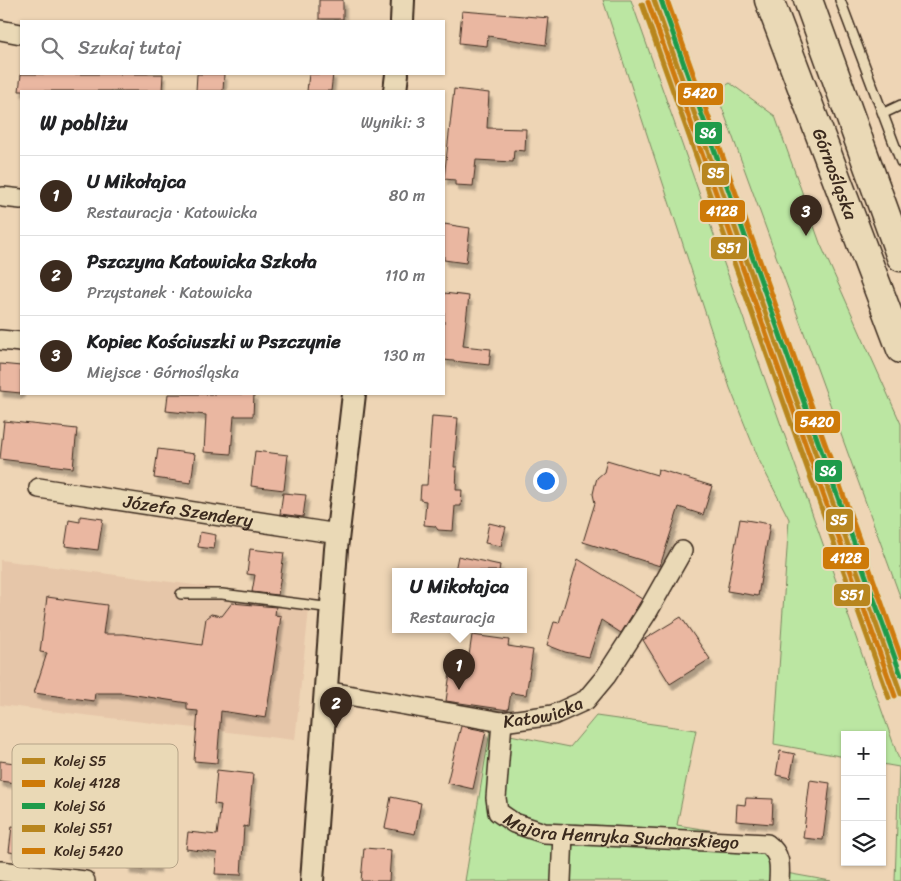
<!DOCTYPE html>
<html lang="pl">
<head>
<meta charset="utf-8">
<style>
	:root { --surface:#fff; --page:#f6f6f6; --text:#202124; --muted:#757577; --line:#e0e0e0; --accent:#3b2a1e }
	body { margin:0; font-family:Sriracha,sans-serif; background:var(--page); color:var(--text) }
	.controls { position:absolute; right:15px; bottom:15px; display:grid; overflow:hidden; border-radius:0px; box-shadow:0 1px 4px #0004 }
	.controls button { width:45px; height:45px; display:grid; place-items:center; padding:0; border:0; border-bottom:1px solid var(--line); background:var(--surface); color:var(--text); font:25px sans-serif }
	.you { position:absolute; left:545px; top:480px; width:18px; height:18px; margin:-12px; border:4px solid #fff; border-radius:50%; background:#1a73e8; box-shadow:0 0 0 8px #1a73e833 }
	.badge { display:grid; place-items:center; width:32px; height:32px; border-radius:50%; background:var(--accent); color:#fff; font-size:16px; font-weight:700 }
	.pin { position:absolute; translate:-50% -41px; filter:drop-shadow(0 1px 2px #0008) }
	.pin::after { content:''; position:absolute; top:26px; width:18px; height:15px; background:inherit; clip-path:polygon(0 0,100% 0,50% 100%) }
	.popup { position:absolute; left:392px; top:568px; width:135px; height:65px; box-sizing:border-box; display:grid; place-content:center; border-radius:0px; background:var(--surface); filter:drop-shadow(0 1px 4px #0005); font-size:16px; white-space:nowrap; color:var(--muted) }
	.popup b { font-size:19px; color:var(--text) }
	.popup::after { content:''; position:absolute; left:50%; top:100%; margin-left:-10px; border:10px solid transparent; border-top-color:var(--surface) }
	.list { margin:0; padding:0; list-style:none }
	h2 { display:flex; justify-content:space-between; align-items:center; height:65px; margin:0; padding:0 20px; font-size:21px }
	h2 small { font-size:16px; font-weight:400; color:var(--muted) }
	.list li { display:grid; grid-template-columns:32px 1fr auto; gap:15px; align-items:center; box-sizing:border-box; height:80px; padding:0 20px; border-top:1px solid var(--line) }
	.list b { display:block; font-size:19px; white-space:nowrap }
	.list p { margin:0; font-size:16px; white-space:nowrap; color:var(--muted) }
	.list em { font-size:16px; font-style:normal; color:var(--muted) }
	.icon { flex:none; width:28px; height:28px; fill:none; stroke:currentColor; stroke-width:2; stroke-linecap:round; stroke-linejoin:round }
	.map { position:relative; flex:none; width:901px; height:881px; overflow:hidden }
	.search { position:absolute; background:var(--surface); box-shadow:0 1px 4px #0004; left:20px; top:20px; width:425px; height:55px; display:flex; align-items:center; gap:12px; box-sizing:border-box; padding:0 18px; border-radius:0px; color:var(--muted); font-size:19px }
	.panel { position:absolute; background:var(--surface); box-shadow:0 1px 4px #0004; left:20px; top:90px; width:425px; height:305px; border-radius:0px }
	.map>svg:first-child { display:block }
	.built { fill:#e6c6a9 }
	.green { fill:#bbe6a2; stroke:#7b8860 }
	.building { fill:#eab7a1; stroke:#3b2a1e; filter:url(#shadow) }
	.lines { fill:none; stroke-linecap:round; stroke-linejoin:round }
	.service-casing { stroke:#3b2a1e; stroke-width:12 }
	.minor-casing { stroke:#3b2a1e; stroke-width:22 }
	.tertiary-casing { stroke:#3b2a1e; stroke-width:26 }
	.primary-casing { stroke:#3b2a1e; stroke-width:31 }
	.service { stroke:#ead9b6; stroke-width:9 }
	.minor { stroke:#ead9b6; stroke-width:19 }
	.tertiary { stroke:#ead9b6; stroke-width:22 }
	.primary { stroke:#ead9b6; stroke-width:28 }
	.rail-1-casing { stroke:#ead9b6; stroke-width:9 }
	.rail-2-casing { stroke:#ead9b6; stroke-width:9 }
	.rail-3-casing { stroke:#ead9b6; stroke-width:9 }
	.rail-4-casing { stroke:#ead9b6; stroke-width:9 }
	.rail-5-casing { stroke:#ead9b6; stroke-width:9 }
	.rail-1 { stroke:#b8861f; stroke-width:5 }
	.rail-2 { stroke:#ce7a08; stroke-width:5 }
	.rail-3 { stroke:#1f9b4a; stroke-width:5 }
	.rail-4 { stroke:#b8861f; stroke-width:5 }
	.rail-5 { stroke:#ce7a08; stroke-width:5 }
	.labels { text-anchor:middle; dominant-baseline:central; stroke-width:4; stroke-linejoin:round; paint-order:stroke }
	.street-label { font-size:18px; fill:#3b2a1e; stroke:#ead9b6 }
	.key { fill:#ead9b6; stroke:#b6a488; stroke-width:1 }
	.key-label { font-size:14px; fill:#3b2a1e }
	.line-badge { stroke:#ead9b6; stroke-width:2 }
	.badge-label { font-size:14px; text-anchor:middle; font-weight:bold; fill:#fff }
</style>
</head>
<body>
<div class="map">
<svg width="901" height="881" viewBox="0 0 901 881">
	<defs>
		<filter id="shadow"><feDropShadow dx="3" dy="5.5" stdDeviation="1" flood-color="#0004"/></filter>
	</defs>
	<rect width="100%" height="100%" fill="#eed5b5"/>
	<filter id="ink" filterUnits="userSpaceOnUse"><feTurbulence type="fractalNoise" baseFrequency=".02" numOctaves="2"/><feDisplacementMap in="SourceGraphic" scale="10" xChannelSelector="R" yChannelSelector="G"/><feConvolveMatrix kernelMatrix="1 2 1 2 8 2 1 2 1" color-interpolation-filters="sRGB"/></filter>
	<g filter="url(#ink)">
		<path class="built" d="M 0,560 L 310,600 L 295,740 L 0,705 Z"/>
		<g class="green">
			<path d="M 603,0 L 631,0 L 901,765 L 901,881 L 895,881 L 899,767 L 882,764 L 882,735 L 845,735 L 845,757 L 774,744 L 789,519 L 759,460 L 730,388 Z"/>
			<path d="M 730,83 L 775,116 L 820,243 L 901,424 L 901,599 L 716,91 Z"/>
			<path d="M 596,716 L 696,730 L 677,825 L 721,832 L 576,824 L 515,834 L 580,843 L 764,852 L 770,858 L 771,881 L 465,881 L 490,731 L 570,747 Z"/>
			<path d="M 786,873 L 831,881 L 785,881 Z"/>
		</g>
		<g class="building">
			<rect x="319" y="0" width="24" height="19"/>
			<path d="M 462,11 L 549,18 L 546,45 L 488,36 L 487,46 L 459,43 Z"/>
			<path d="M 21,74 L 163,74 L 162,91 L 19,91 Z"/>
			<path d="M 197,74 L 224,74 L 223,91 L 196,91 Z"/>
			<path d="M 309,74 L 333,74 L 331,91 L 307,91 Z"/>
			<path d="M 454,89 L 489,93 L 487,128 L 526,129 L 525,151 L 514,150 L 513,162 L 476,160 L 473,186 L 455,185 L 455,180 L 444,179 Z"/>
			<path d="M 444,224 L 470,228 L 466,263 L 444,260 Z"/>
			<path d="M 444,293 L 469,296 L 463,346 L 491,349 L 489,365 L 444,360 Z"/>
			<path d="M 0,364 L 21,366 L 21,393 L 0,391 Z"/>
			<path d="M 168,394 L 254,394 L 253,416 L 234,416 L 231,454 L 204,452 L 206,415 L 166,411 Z"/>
			<path d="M 432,416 L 458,418 L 454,467 L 457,467 L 456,490 L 462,490 L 461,506 L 455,506 L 453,531 L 438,530 L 435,526 L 424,525 L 426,501 L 420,500 L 421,485 L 427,485 Z"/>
			<path d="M 4,421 L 77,429 L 73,468 L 0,459 Z"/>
			<path d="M 158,449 L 195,454 L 191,483 L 154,478 Z"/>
			<path d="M 255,451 L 288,455 L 284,490 L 251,486 Z"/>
			<path d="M 607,460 L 657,475 L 658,469 L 712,486 L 703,515 L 679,507 L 660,566 L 583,542 L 595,503 L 593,494 L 595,485 L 597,478 L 604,472 Z"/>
			<path d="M 283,493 L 306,495 L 303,517 L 280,514 Z"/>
			<path d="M 80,516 L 103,519 L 98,550 L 65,546 L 69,520 L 80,522 Z"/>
			<path d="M 740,519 L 770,524 L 758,596 L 727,591 Z"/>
			<path d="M 489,523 L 506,527 L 501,546 L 485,543 Z"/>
			<path d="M 200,532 L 216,535 L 214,549 L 198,547 Z"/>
			<path d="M 250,549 L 284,553 L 278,595 L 252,592 L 255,575 L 247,574 Z"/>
			<path d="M 458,556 L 500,565 L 499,571 L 455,571 Z"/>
			<path d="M 578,559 L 642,599 L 621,633 L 601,620 L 589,657 L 565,652 L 547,645 L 554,622 L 559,623 Z"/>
			<path d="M 47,597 L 107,605 L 103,634 L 123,634 L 202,645 L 206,618 L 211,614 L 222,616 L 232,603 L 276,607 L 275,615 L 281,616 L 266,718 L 221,711 L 217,763 L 194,761 L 198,711 L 187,710 L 187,703 L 123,693 L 95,693 L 94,701 L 34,693 L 47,653 L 40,652 Z"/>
			<path d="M 681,617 L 710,659 L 670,684 L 643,640 Z"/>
			<path d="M 472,635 L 509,640 L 508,646 L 533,650 L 526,695 L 511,693 L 508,710 L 446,701 L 450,673 L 466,676 Z"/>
			<path d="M 461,726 L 486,731 L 473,789 L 447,783 Z"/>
			<path d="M 780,751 L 795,754 L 790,778 L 776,775 Z"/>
			<path d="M 0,761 L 51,768 L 47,794 L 22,788 L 23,784 L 0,781 Z"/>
			<path d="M 90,768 L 138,773 L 136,798 L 118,796 L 118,799 L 82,795 L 84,780 L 88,781 Z"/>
			<path d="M 217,770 L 253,774 L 248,827 L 244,826 L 241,875 L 215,874 L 217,853 L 186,849 L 188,832 L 217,835 L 221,805 L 214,804 Z"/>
			<path d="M 810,780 L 830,783 L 823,840 L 803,838 Z"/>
			<path d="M 391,797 L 421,803 L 415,834 L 385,828 Z"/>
			<path d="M 746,798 L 773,799 L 772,824 L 736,821 L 737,804 L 745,805 Z"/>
			<path d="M 12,826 L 41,830 L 38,856 L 9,852 Z"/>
			<path d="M 130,842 L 160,846 L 157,868 L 143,866 L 143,870 L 127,868 Z"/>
			<path d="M 364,848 L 391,850 L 389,881 L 361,881 Z"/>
		</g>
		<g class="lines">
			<defs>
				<g id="service">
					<path d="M 840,0 L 901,162"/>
					<path d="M 884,113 L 901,105"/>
					<path d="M 181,594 L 222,594 L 332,608"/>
				</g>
				<g id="minor">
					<path d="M 0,30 L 21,34"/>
					<path d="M 3,197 L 21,199"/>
					<path d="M 0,340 L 21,342"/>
					<path id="s1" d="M 39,488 L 338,534"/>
					<path id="s2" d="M 325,691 L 502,722 L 553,715 L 586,700 L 606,676 L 648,611 L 682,551"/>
					<path id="s3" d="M 502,722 L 496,798 L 498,812 L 514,823 L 544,833 L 767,844 C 781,854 780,866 779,881"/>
					<path d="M 0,871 L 85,881"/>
					<path d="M 561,881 L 563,834"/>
				</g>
				<g id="tertiary">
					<path d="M 402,21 L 403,0"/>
					<path d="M 395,91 L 397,74"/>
					<path d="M 312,881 L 336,549 L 354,394"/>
				</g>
				<g id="primary">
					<path id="s4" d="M 769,0 L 901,349"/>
					<path d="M 808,0 L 901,257"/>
				</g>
			</defs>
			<use href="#service" class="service-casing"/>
			<use href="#minor" class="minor-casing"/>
			<use href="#tertiary" class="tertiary-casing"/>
			<use href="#primary" class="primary-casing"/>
			<use href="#service" class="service"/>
			<use href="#minor" class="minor"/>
			<use href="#tertiary" class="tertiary"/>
			<use href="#primary" class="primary"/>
			<defs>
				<path id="rail-1" d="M 654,0 L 901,694"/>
				<path id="rail-2" d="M 648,2 L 895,696"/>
				<path id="rail-3" d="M 661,0 L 901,675"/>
				<path id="rail-4" d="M 642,4 L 889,698"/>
				<path id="rail-5" d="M 667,0 L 901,657"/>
			</defs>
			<use href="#rail-1" class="rail-1-casing"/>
			<use href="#rail-2" class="rail-2-casing"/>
			<use href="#rail-3" class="rail-3-casing"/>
			<use href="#rail-4" class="rail-4-casing"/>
			<use href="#rail-5" class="rail-5-casing"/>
			<use href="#rail-1" class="rail-1"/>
			<use href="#rail-2" class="rail-2"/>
			<use href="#rail-3" class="rail-3"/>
			<use href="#rail-4" class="rail-4"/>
			<use href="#rail-5" class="rail-5"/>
		</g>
	</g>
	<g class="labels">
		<g class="street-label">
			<text stroke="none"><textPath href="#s4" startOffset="186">Górnośląska</textPath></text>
			<text stroke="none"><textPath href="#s1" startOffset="151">Józefa Szendery</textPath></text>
			<text stroke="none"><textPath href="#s2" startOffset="222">Katowicka</textPath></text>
			<text stroke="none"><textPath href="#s3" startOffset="218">Majora Henryka Sucharskiego</textPath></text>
		</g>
	</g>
	<rect x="12" y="744" width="166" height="124" rx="8" class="key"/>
	<rect x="22" y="758" width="23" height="6" fill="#b8861f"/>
	<rect x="22" y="780" width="23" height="7" fill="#ce7a08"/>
	<rect x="22" y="803" width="23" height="6" fill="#1f9b4a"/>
	<rect x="22" y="825" width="23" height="7" fill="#b8861f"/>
	<rect x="22" y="848" width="23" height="6" fill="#ce7a08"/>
	<g class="key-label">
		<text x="54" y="766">Kolej S5</text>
		<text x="54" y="788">Kolej 4128</text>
		<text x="54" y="811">Kolej S6</text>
		<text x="54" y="833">Kolej S51</text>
		<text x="54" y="856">Kolej 5420</text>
	</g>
	<g class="line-badge">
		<rect x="677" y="82" width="47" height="24" rx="5" fill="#ce7a08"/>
		<rect x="694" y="121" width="29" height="24" rx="5" fill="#1f9b4a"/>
		<rect x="701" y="162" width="29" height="24" rx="5" fill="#b8861f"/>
		<rect x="699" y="199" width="47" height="24" rx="5" fill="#ce7a08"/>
		<rect x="710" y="236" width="38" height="24" rx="5" fill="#b8861f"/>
		<rect x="794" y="410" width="47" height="24" rx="5" fill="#ce7a08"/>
		<rect x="814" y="459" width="29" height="24" rx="5" fill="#1f9b4a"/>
		<rect x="825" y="508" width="29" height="25" rx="5" fill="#b8861f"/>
		<rect x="822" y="546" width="48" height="24" rx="5" fill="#ce7a08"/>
		<rect x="833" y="583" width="38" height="24" rx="5" fill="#b8861f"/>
	</g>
	<g class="badge-label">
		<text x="700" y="98">5420</text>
		<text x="708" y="138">S6</text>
		<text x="716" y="178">S5</text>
		<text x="722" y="216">4128</text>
		<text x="729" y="253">S51</text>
		<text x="817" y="427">5420</text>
		<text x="828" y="476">S6</text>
		<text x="839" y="525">S5</text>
		<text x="846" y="563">4128</text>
		<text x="852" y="600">S51</text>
	</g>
</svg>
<div class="controls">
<button>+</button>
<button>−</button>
<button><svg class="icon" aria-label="layers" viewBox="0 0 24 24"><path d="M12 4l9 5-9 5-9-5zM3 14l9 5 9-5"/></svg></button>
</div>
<div class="you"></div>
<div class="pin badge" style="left:459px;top:690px">1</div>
<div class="popup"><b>U Mikołajca</b>Restauracja</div>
<div class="pin badge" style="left:336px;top:728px">2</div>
<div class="pin badge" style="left:806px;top:236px">3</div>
<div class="search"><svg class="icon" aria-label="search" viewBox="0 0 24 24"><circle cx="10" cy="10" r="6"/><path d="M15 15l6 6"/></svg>Szukaj tutaj</div>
<section class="panel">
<h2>W pobliżu<small>Wyniki: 3</small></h2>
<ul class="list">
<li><span class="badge">1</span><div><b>U Mikołajca</b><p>Restauracja · Katowicka</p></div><em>80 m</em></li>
<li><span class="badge">2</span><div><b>Pszczyna Katowicka Szkoła</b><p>Przystanek · Katowicka</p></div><em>110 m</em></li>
<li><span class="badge">3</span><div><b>Kopiec Kościuszki w Pszczynie</b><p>Miejsce · Górnośląska</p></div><em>130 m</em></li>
</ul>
</section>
</div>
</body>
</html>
